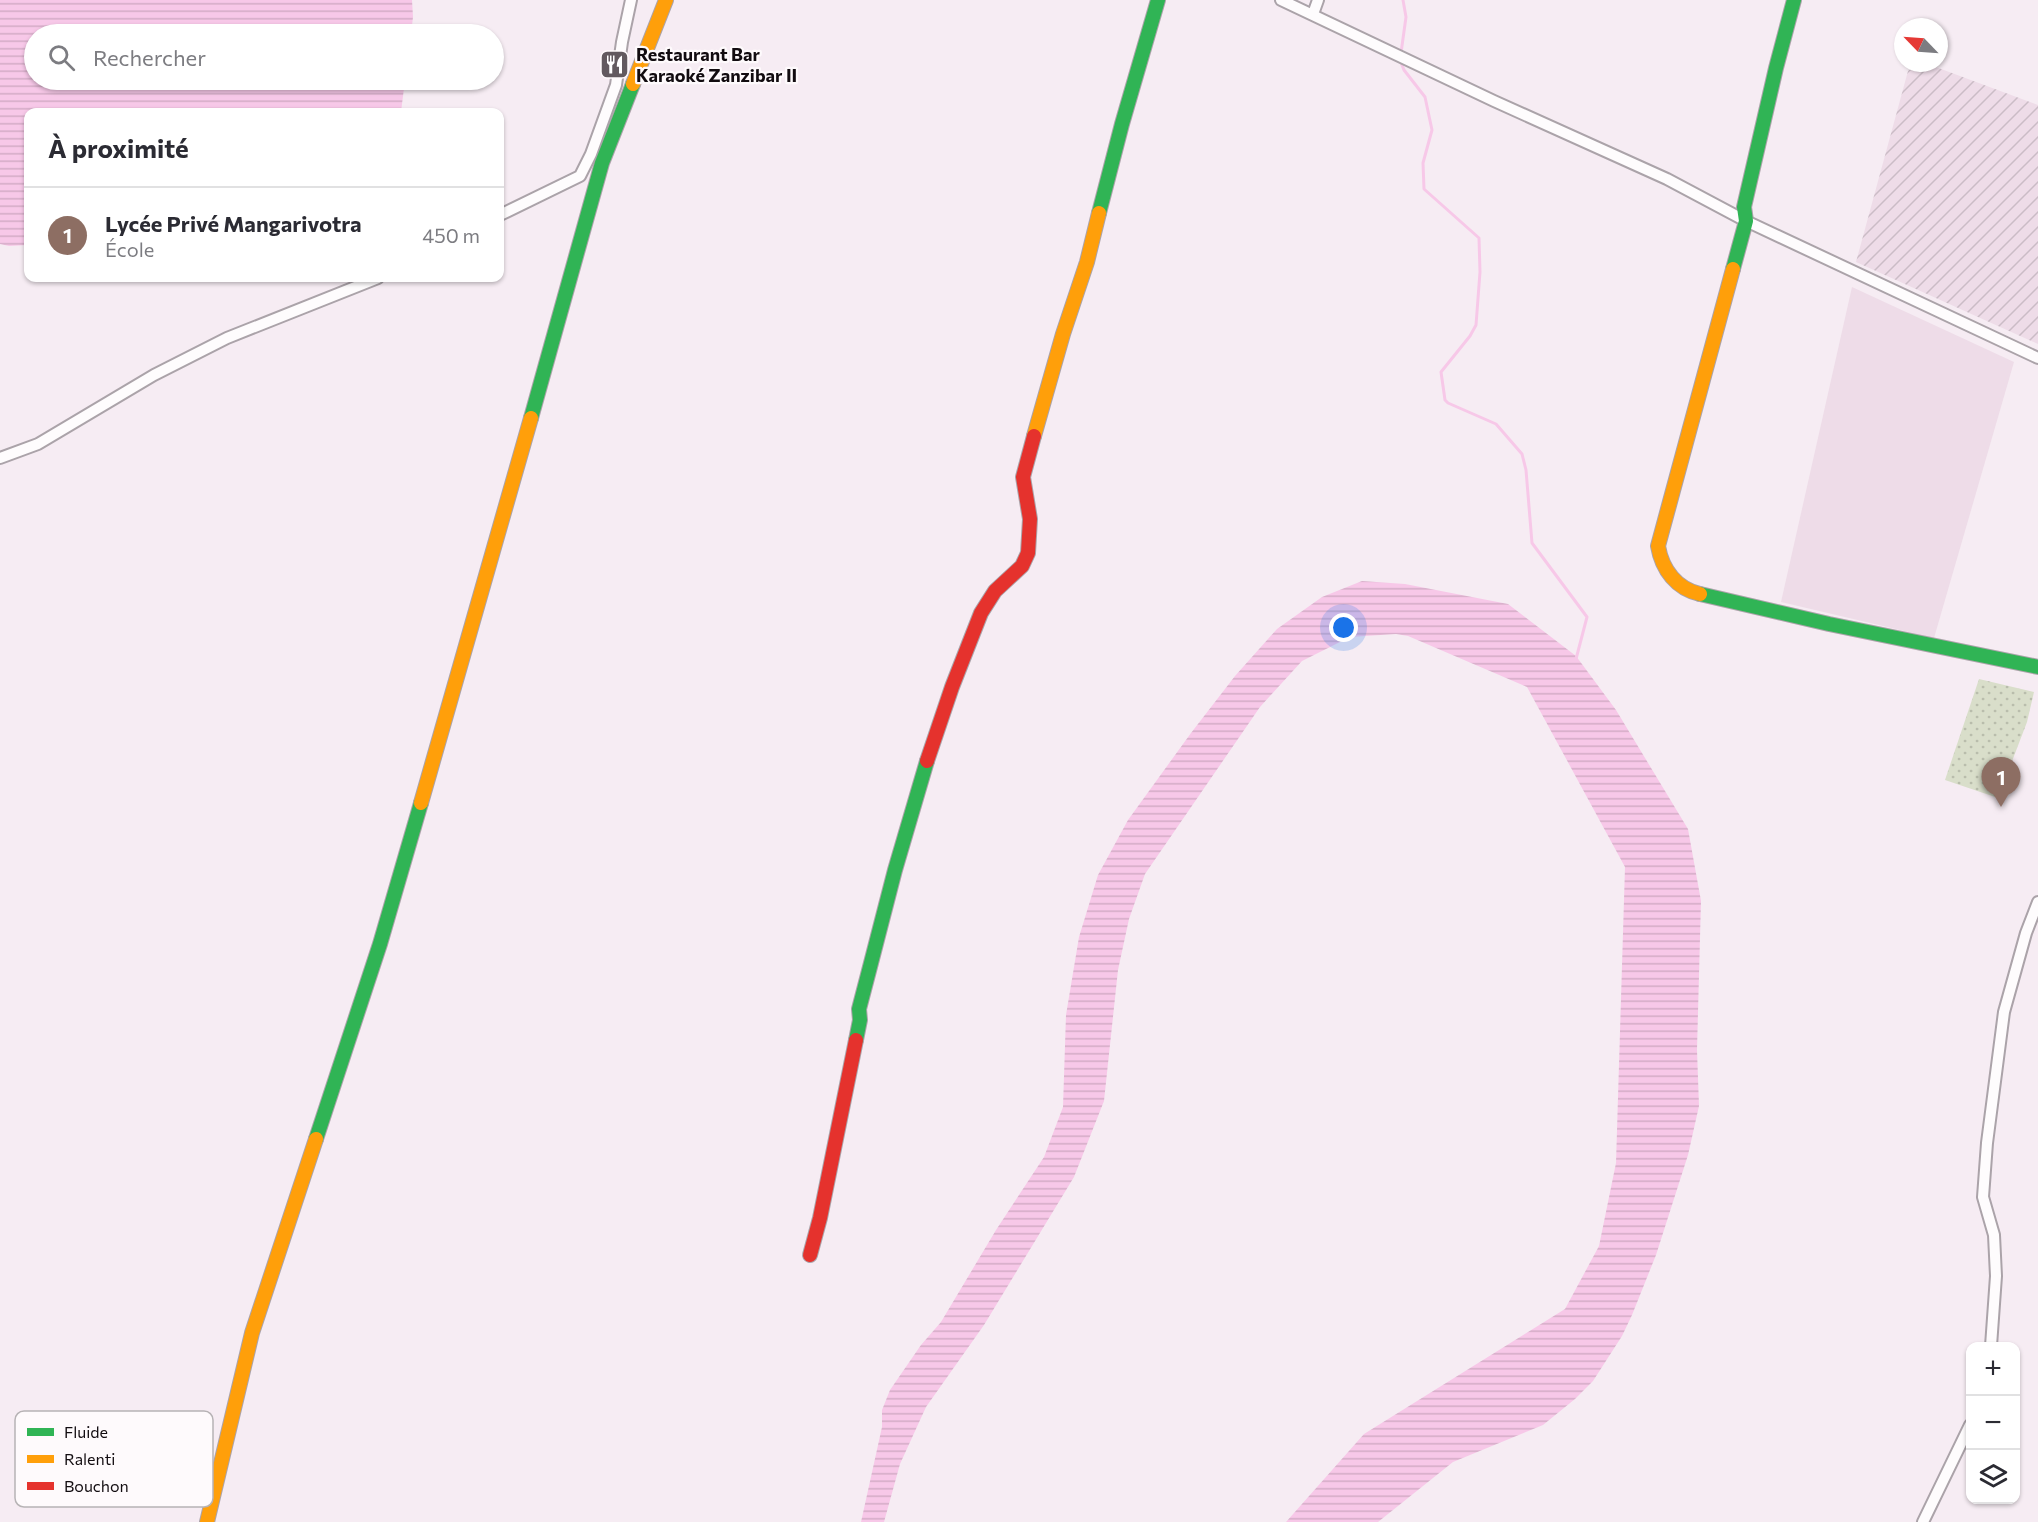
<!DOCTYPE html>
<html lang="fr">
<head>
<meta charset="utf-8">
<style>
	:root { --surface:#fff; --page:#f7f7f7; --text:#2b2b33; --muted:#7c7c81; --line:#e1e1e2; --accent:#625a5f }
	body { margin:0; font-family:Commissioner,sans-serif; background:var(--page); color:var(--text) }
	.controls { position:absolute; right:18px; bottom:18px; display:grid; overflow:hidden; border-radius:12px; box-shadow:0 2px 4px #0004 }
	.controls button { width:54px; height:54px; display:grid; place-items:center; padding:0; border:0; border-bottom:2px solid var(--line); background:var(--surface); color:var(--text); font:30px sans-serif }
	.compass { position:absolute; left:1894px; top:18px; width:54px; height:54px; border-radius:50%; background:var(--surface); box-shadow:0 2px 4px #0004; rotate:295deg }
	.you { position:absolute; left:1344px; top:628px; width:21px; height:21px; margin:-15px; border:4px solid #fff; border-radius:50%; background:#1a73e8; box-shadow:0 0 0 9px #1a73e833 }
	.badge { display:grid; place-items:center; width:39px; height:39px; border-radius:50%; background:var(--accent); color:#fff; font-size:20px; font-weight:700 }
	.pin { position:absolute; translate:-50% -50px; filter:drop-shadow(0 2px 3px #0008) }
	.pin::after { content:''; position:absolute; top:32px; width:21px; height:18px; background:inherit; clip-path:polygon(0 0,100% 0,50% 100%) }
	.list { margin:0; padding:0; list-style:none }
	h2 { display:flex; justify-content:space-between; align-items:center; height:78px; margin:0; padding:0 24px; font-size:26px }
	h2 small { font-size:20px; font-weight:400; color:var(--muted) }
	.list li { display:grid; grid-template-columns:39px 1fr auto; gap:18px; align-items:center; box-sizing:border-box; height:96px; padding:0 24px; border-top:2px solid var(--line) }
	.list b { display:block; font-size:22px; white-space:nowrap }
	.list p { margin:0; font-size:20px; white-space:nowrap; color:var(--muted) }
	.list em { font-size:20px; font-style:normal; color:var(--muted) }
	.icon { flex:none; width:33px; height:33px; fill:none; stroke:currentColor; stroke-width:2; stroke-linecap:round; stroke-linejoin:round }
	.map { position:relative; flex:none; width:2038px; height:1522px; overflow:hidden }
	.search { position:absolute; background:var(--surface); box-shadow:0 2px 4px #0004; left:24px; top:24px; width:480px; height:66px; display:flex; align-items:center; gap:15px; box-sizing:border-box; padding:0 21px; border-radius:33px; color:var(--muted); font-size:22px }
	.panel { position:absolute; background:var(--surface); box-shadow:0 2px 4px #0004; left:24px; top:108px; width:480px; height:174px; border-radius:12px }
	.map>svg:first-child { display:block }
	.built { fill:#eedce8 }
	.industrial { fill:url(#industrial-furrows) }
	.green { fill:url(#green-dots) }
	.water { fill:url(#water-rules) }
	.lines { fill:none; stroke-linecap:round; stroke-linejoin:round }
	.stream { stroke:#f7c8e8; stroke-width:3 }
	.street-casing { stroke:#aba3a9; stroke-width:14 }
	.fast-casing { stroke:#aba3a9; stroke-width:16 }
	.slow-casing { stroke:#aba3a9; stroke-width:16 }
	.jam-casing { stroke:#aba3a9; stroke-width:16 }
	.street { stroke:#fefcfd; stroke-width:10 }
	.fast { stroke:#30b455; stroke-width:14 }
	.slow { stroke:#ff9f0a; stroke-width:14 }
	.jam { stroke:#e5322d; stroke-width:14 }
	.labels { text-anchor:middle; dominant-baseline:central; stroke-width:4.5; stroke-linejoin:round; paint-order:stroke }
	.poi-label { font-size:18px; font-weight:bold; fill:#120c10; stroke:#fefafc; text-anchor:start }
	.key { fill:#fefafc; stroke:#b7b3b5; stroke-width:1.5 }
	.key-label { font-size:16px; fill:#120c10 }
</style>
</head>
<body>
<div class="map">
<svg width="2038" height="1522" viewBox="0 0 2038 1522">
	<defs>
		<pattern id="industrial-furrows" width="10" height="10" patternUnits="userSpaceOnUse" patternTransform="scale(1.5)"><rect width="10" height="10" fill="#eedce8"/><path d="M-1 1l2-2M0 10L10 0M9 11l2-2" fill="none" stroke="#cbbcc6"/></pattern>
		<pattern id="green-dots" width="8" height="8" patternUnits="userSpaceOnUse" patternTransform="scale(1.5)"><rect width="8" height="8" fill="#d9deca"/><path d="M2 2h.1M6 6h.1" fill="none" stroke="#b9bdac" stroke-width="1.8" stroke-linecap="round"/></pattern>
		<pattern id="water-rules" width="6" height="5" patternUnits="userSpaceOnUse" patternTransform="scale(1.5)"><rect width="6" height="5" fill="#f7c8e8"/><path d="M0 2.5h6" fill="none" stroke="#d3abc6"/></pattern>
	</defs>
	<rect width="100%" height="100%" fill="#f6ecf3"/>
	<path class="built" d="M 1852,287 L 2014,362 L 1934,638 L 1781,602 Z"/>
	<path class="industrial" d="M 1917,63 L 1925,63 L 2038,105 L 2038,344 L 1856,262 L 1908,71 Z"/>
	<path class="green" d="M 1979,679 L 2034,692 L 2027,722 L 1998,798 L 1945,780 Z"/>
	<g class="water">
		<path d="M 0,0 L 412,0 L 413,17 L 411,34 L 34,34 L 34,80 L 405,80 L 401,112 L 28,112 L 28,245 L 9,246 L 0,244 Z"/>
		<path d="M 1362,581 L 1405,584 L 1508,604 L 1576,656 L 1616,710 L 1688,829 L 1701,901 L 1697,1050 L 1699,1106 L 1688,1155 L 1656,1255 L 1632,1315 L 1622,1336 L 1593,1381 L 1575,1399 L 1543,1425 L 1453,1462 L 1378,1522 L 1286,1522 L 1364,1434 L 1565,1309 L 1599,1246 L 1616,1163 L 1625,867 L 1527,687 L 1408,636 L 1396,634 L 1350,637 L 1302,661 L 1260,707 L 1145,874 L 1129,919 L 1118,970 L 1104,1101 L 1074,1177 L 984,1325 L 926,1407 L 900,1464 L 884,1522 L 861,1522 L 882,1427 L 882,1410 L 890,1390 L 921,1345 L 941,1322 L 996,1230 L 1044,1157 L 1063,1107 L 1066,1015 L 1079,937 L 1098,875 L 1128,820 L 1191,733 L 1235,676 L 1277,629 L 1322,597 Z"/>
	</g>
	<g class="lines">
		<g class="stream">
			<path d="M 1401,53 L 1406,17 L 1403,0"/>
			<path d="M 1400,60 L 1404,70 L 1425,97 L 1432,130 L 1423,163 L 1424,189 L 1479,238 L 1480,272 L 1476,325 L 1470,336 L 1441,372 L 1445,400 L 1448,403 L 1496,424 L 1522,454 L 1526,470 L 1532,543 L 1587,617 L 1576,659"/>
		</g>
		<defs>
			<g id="street">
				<path d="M 1281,0 L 1494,101 L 1667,179 L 1746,221 L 2038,358"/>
				<path d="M 1313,14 L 1318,0"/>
				<path d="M 500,215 L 580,176 L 591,154 L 616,85 L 622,42 L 631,0"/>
				<path d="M 0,458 L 38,444 L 154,375 L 227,338 L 378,278"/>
				<path d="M 1991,1346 L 1996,1276 L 1994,1235 L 1983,1197 L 1987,1143 L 2004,1012 L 2026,933 L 2038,902"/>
				<path d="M 1923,1522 L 1970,1425"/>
			</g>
			<g id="fast">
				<path d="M 1099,213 L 1122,124 L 1158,0"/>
				<path d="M 1733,269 L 1746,221 L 1744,207 L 1776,68 L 1794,0"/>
				<path d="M 531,418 L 602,163 L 633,84"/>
				<path d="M 1700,594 L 1829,624 L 2038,667"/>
				<path d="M 856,1040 L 860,1020 L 859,1009 L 871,963 L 895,870 L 927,761"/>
				<path d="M 316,1139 L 380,944 L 421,803"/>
			</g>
			<g id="slow">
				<path d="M 633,84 L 666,0"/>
				<path d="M 1034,436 L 1063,334 L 1087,262 L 1099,213"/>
				<path d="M 1700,594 C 1677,589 1662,570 1658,546 L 1733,269"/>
				<path d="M 421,803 L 531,418"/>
				<path d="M 207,1522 L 252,1333 L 316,1139"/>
			</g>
			<g id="jam">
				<path d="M 927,761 L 952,687 L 981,613 L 995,591 L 1022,566 L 1028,553 L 1030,519 L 1023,477 L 1034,436"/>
				<path d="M 810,1255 L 820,1218 L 856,1040"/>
			</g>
		</defs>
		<use href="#street" class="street-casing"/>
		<use href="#fast" class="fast-casing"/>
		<use href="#slow" class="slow-casing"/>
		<use href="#jam" class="jam-casing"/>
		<use href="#street" class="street"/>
		<use href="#fast" class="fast"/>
		<use href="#slow" class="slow"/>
		<use href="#jam" class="jam"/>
	</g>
	<defs>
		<symbol id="restaurant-square" viewBox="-11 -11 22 22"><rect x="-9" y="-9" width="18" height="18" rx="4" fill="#625a5f" stroke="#fefafc"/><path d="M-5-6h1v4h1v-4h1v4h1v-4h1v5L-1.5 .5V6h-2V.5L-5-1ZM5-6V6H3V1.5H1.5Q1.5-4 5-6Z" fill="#fff"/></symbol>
	</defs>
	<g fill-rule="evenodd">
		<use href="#restaurant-square" x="598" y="48" width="33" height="33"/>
	</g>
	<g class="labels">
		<g class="poi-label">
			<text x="636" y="54">Restaurant Bar<tspan x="636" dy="21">Karaoké Zanzibar II</tspan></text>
		</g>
	</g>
	<rect x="15" y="1411" width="198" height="96" rx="9" class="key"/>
	<rect x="27" y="1428" width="27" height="8" fill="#30b455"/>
	<rect x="27" y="1455" width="27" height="8" fill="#ff9f0a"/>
	<rect x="27" y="1482" width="27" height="8" fill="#e5322d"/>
	<g class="key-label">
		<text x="64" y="1438">Fluide</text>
		<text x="64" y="1465">Ralenti</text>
		<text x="64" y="1492">Bouchon</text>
	</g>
</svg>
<div class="controls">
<button>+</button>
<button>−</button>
<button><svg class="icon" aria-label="layers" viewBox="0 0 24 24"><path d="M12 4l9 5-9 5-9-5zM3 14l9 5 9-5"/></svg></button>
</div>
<svg class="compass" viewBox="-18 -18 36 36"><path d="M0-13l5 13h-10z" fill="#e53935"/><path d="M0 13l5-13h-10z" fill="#7c7c81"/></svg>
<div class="you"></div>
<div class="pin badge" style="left:2001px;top:807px;background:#8d6e63">1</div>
<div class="search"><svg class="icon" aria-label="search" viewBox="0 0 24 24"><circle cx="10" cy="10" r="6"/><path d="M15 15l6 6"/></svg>Rechercher</div>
<section class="panel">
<h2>À proximité<small></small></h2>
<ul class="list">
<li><span class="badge" style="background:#8d6e63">1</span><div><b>Lycée Privé Mangarivotra</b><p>École</p></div><em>450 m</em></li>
</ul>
</section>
</div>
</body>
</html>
